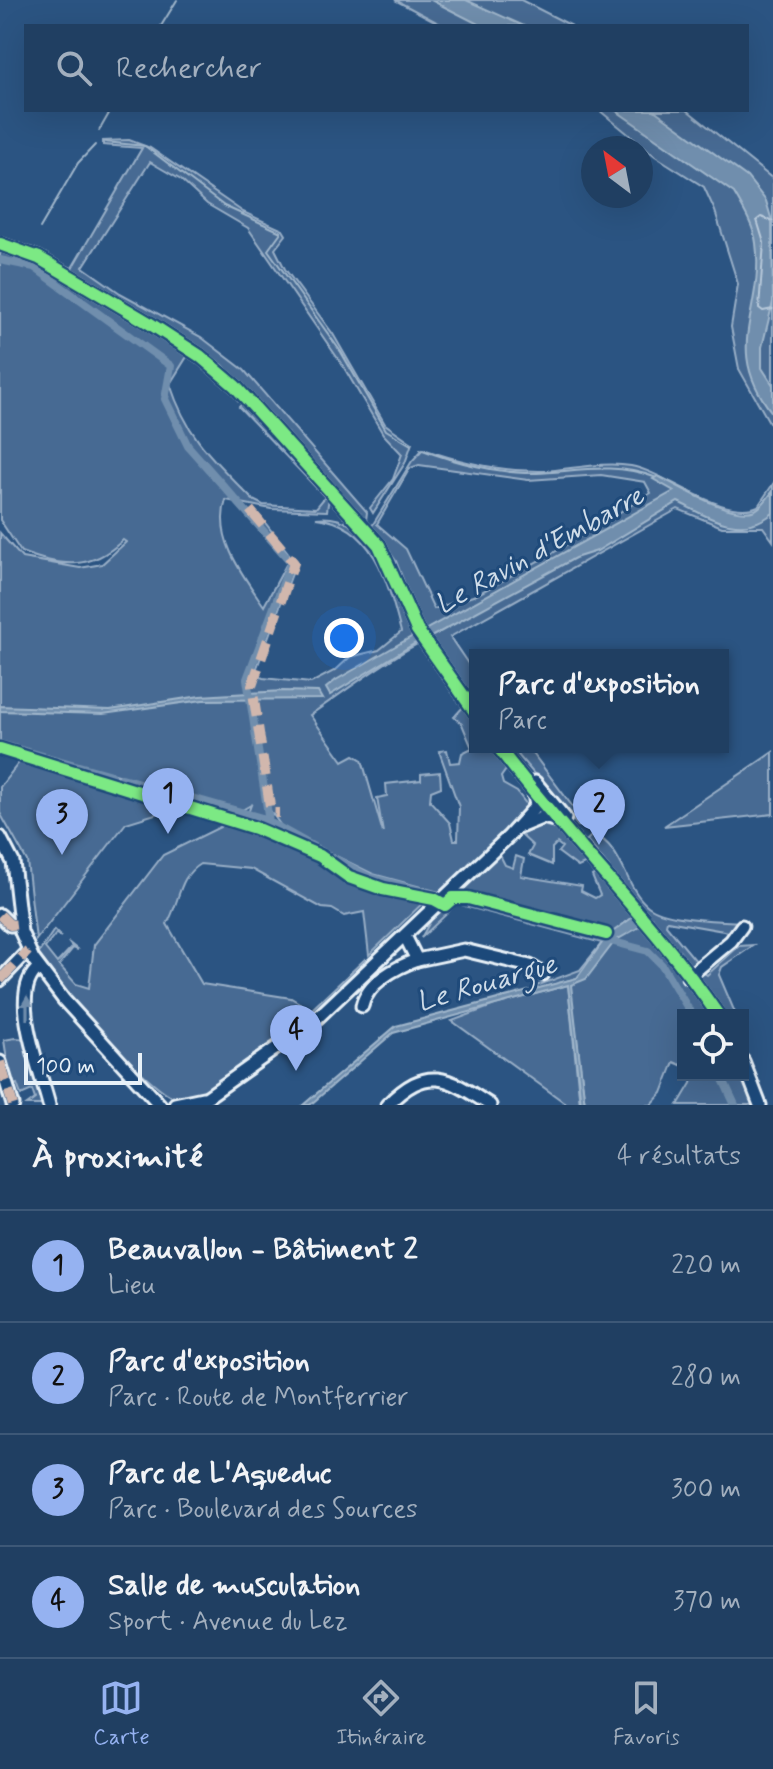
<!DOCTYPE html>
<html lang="fr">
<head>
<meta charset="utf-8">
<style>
	:root { --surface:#203f62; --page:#2d4a6b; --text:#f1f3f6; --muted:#a2afbe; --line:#3d5877; --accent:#95b2f1 }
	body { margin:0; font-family:Mynerve,sans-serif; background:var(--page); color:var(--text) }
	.controls { position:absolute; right:24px; bottom:24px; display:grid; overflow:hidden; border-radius:0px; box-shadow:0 8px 32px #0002 }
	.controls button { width:72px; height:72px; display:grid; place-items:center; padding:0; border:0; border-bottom:2px solid var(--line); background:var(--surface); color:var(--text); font:40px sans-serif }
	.compass { position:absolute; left:581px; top:136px; width:72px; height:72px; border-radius:50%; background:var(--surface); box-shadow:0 8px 32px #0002; rotate:328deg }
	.scale { position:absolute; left:24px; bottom:20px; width:118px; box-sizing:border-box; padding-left:8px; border:4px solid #e8f1f8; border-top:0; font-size:22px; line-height:28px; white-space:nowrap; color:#e8f1f8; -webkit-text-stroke:6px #1f4a7a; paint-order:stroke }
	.you { position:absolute; left:344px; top:638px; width:28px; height:28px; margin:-20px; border:6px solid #fff; border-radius:50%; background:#1a73e8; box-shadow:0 0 0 12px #1a73e833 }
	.badge { display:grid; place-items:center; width:52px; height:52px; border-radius:50%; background:var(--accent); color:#111; font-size:26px; font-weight:700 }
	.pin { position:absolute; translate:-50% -66px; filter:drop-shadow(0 2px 4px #0008) }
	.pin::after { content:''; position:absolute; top:42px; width:28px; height:24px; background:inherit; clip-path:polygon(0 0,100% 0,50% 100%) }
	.popup { position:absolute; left:469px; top:649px; width:260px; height:104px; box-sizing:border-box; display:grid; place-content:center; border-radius:0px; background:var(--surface); filter:drop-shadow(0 2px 6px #0005); font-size:26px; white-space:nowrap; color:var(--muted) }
	.popup b { font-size:30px; color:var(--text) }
	.popup::after { content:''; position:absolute; left:50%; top:100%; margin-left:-16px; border:16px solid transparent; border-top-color:var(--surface) }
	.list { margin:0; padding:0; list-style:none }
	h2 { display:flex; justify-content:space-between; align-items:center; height:104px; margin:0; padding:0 32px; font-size:34px }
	h2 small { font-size:26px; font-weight:400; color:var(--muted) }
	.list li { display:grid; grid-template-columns:52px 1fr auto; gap:24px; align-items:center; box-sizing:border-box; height:112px; padding:0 32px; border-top:2px solid var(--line) }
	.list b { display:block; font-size:30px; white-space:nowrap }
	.list p { margin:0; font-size:26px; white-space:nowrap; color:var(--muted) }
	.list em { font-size:26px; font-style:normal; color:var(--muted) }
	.icon { flex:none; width:44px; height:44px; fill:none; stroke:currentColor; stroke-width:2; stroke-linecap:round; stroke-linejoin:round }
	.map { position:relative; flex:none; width:773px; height:1105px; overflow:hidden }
	.search { position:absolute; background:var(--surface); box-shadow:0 8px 32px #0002; left:24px; right:24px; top:24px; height:88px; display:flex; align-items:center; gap:20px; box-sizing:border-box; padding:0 28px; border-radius:0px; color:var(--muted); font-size:30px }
	.sheet { height:552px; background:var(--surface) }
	nav { display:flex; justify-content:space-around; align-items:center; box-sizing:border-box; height:112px; border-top:2px solid var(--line); background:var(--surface); font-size:22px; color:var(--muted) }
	nav a { display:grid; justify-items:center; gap:4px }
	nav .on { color:var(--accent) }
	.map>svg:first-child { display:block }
	.green { fill:#476b93; stroke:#98aec6; stroke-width:2; fill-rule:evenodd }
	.water { fill:#708ead; stroke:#a0b6cb; stroke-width:2 }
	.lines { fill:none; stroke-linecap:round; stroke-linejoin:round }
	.shore { stroke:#b8c9da; stroke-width:2 }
	.stream { stroke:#a0b6cb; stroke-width:2 }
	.canal { stroke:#708ead; stroke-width:8 }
	.minor-casing { stroke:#e8f1f8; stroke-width:17 }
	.minor { stroke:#1f4a7a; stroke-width:11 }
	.quiet { stroke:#d1b7ad; stroke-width:10; stroke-dasharray:20 10; stroke-linecap:butt }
	.cycleway-casing { stroke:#1f4a7a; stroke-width:17 }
	.cycleway { stroke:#7ce984; stroke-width:12 }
	.oneway { fill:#6f8dac }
	.labels { text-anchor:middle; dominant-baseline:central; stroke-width:6; stroke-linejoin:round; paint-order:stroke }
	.water-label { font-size:28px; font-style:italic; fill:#d0dde9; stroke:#1f4a7a }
</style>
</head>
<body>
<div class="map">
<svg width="773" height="1105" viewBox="0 0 773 1105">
	<rect width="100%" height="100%" fill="#2b5482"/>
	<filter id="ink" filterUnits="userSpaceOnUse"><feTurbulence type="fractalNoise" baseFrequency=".0125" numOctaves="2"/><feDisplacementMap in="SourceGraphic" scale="16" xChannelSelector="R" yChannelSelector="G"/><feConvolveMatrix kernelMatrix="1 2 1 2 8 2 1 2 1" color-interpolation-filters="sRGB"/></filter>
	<g filter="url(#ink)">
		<g class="green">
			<path d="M 395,0 L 521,0 L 572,26 L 444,26 Z"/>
			<path d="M 599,110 L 687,110 L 773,179 L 773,429 L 739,369 L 731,327 L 738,284 L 715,211 L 704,187 L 655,156 Z"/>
			<path d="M 129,140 L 150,148 L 243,212 L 283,230 L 286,235 L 275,249 L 285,269 L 333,334 L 385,424 L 412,443 L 405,463 L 373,513 L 370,508 L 393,479 L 402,454 L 383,434 L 343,366 L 248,228 L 207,204 L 181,180 L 150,162 L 83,267 L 120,293 L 201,337 L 244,370 L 367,512 L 366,520 L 223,365 L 183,337 L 41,254 L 72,268 L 142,148 L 103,145 L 103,141 Z"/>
			<path d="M 0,249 L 59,277 L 188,355 L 170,384 C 188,439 213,459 253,500 L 263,505 L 316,508 L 325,497 L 239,407 L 243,403 L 329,496 L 327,511 L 271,509 L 226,500 C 213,538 244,577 264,606 L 288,561 L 247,512 L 260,516 L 296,563 L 255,673 L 263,678 L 311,683 L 336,670 L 350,657 L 379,650 L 401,632 C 388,583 374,524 316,518 C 376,509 399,599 417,644 C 378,665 347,690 310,715 L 343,761 L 354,755 L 362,760 L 383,833 L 377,798 L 387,796 L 386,784 L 421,780 L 421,774 L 440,772 L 441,787 L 431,791 L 430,801 L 450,823 L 454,840 L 458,840 L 459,807 L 439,751 L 447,750 L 450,763 L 460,762 L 462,753 L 472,748 L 462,724 L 454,717 L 463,707 L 475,723 L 475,747 L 493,747 L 508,767 L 501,777 L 503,784 L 517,792 L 530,809 L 443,893 L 373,874 L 332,854 L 319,854 L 231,816 L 0,747 L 0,533 L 22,558 L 80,568 L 102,564 L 126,542 L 123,540 C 91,571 61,567 21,552 L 0,520 ZM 23,748 L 242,810 L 251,805 L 248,813 L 265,816 L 269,809 L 281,826 L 273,831 L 263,819 Z"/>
			<path d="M 423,449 C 460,462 505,472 545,471 C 572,469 604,461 631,466 C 665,472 725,522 758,506 L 773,484 L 773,541 L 763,527 L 722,527 L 678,509 L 450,637 L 475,674 L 475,702 L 433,645 L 417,616 L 396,561 L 372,526 L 412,461 ZM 419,465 L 528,480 L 601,475 L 645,482 L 651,493 L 553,553 L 476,595 L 434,609 L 406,549 L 377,524 L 410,468 Z"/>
			<path d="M 525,747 L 528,747 L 576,811 L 586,817 L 610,816 L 585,822 L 587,827 L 578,826 L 518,755 Z"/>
			<path d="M 773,752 L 773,814 L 664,826 Z"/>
			<path d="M 21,760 L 168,803 L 162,812 L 126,823 L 36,940 L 27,861 L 0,813 L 0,787 Z"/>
			<path d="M 228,823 L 249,827 L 362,877 L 428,898 L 369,955 L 364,912 L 344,916 L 332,909 L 322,908 L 251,869 L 200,864 C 178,877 180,902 167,924 L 202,984 L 291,998 L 311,1010 L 365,959 L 368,963 C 332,996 222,1104 173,1097 C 146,1085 48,979 38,954 L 54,930 L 61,937 L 56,934 L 45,948 L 57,963 L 72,947 L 68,942 L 78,950 L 73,948 L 59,965 L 76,984 L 89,988 L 94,945 L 163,855 Z"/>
			<path d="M 541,825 L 561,829 L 589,862 L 578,867 L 558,852 L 562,847 L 557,843 L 552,848 L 552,865 L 528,855 L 533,846 L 521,835 Z"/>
			<path d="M 593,834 C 624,847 624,887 648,906 C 666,920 717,920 739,922 L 735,933 L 667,921 L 666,925 L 697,962 L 689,968 L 587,840 Z"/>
			<path d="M 499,853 L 505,865 L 513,868 L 516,856 L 524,859 L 521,876 L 582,886 L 581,891 L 595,898 L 600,895 L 592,876 L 597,873 L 635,914 L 712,1015 L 683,1015 L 683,1066 L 674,1062 L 662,1093 L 651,1105 L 585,1105 L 570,984 L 584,979 L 612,940 L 456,896 Z"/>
			<path d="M 456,899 L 604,938 L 606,940 L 577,978 L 537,989 L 536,986 L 580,970 L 602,943 L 457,904 L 421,938 L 431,920 Z"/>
			<path d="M 754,945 L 722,967 L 719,975 L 736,1015 L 725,1015 L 697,975 L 701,971 L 707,975 L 739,946 Z"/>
			<path d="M 568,985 L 580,1105 L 568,1105 L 452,1021 L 495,1005 Z"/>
			<path d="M 15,1038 L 27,1039 L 45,1105 L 27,1105 L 35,1099 L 32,1090 L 21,1095 L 17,1084 L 11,1086 L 4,1040 Z"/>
			<path d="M 696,1075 L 743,1075 L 754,1105 L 678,1105 Z"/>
		</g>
		<g class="water">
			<path d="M 431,0 L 466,0 L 524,26 L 482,26 Z"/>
			<path d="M 615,110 L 654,110 L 747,177 L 766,201 L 772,221 L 773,302 L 762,347 L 762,368 L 773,385 L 773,414 C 720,347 765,313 756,243 C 754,226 742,207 734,193 Z"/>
			<path d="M 658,476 C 678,486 733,520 755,510 C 762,507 768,497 773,491 L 773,513 C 740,540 707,516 678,502 L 597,551 L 575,558 L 429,638 L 425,630 L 674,491 L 653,479 Z"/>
			<path d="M 413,636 L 417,642 L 330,695 L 326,688 L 336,680 Z"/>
			<path d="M 283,691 L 318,692 L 322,699 L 203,700 L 103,714 L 0,711 L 0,706 L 110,710 L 200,696 Z"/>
			<path d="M 633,917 L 641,926 L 615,941 L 586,979 L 571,985 L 585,1105 L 581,1105 L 568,985 L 393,1033 L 310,1105 L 303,1105 L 396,1026 L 577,978 L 607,936 Z"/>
		</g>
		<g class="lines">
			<path class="shore" d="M 773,221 L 761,217 L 757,220 L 764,243 L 759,308 L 763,311 L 773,309"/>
			<g class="stream">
				<path d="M 161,26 L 177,0"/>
				<path d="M 99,131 L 111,110"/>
				<path d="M 105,142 L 145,146 L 224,206 L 281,232 L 268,250 L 341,352 L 386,430 L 411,445"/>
				<path d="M 40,228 L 78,163 L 95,145"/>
				<path d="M 420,449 C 454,462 499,474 537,473 C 577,471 615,462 654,477"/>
			</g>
			<g class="canal">
				<path d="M 0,260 L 34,267 L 171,366 L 165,399 L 188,446 L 291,562 L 247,679 L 269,821"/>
				<path d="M 0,744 L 111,775"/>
				<path d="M 122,778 L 262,818 L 323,852"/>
				<path d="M 326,854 L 369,877 L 648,951 L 662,965 L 692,1015"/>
				<path d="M 721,1075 L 735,1105"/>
			</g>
			<defs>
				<g id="minor">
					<path d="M 0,244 L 39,258 L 149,323 L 200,356 L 235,386 L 379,545 L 417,630 L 475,712"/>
					<path d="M 498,747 C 568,840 653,920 718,1015"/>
					<path d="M 535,782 L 565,818"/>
					<path d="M 522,826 L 544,817 L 557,821"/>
					<path d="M 0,837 L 13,862 L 21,932 L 33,959 L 64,1000 L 160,1105"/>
					<path d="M 0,915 L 10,925 L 20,924"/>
					<path d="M 405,936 L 417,960 L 464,950 L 530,966 L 543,974"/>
					<path d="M 39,968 C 6,991 42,1074 49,1105"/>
					<path d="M 688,977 L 731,941 L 742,926"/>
					<path d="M 0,980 L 28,951"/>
					<path d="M 362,1006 C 367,983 396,967 417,960"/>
					<path d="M 743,1061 L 760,1105"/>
					<path d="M 0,1062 L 13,1105"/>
					<path d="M 175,1104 L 203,1098"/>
					<path d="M 196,1105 L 313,1022 L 509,836 L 536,806 L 534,793"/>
					<path d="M 387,1105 C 428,1064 447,1077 490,1105"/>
				</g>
			</defs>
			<use href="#minor" class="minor-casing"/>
			<use href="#minor" class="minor"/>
			<g class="quiet">
				<path d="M 250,510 L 294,563 L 252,686 L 270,806 L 272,813 L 279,813"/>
				<path d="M 0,915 L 10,925 L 20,924"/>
				<path d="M 0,980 L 28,951"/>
				<path d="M 0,1062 L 13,1105"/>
			</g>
			<defs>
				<g id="cycleway">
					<path d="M 0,244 L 39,258 L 149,323 L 200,356 L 235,386 L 379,545 L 417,630 L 475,712"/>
					<path d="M 498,747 C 568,840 653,920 718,1015"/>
					<path d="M 0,749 L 255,828 L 320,856 L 349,877 L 383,889 L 434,899 L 445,905 L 453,898 L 468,898 L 606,934"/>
				</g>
			</defs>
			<use href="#cycleway" class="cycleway-casing"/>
			<use href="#cycleway" class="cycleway"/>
		</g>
		<defs><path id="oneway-solid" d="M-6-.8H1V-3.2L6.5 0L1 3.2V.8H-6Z" transform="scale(2)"/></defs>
		<use class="oneway" href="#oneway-solid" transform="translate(27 1008) rotate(-90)"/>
	</g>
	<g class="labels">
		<g class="water-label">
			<text transform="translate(540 551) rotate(-29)">Le Ravin d'Embarre</text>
			<text transform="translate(487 984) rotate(-16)">Le Rouargue</text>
		</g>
	</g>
</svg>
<div class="controls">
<button><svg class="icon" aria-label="locate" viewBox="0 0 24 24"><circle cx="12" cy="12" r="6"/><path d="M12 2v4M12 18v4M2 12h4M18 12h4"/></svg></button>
</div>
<svg class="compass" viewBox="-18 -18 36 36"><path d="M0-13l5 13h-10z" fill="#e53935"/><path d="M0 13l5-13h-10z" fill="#a2afbe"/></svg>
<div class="scale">100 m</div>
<div class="you"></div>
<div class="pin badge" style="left:168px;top:834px">1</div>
<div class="pin badge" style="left:599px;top:845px">2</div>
<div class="popup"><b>Parc d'exposition</b>Parc</div>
<div class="pin badge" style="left:62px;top:855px">3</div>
<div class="pin badge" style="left:296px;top:1071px">4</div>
<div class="search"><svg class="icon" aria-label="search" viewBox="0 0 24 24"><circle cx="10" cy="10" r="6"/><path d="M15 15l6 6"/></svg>Rechercher</div>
</div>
<section class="sheet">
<h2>À proximité<small>4 résultats</small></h2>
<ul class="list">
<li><span class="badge">1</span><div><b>Beauvallon - Bâtiment 2</b><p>Lieu</p></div><em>220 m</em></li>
<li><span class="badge">2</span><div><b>Parc d'exposition</b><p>Parc · Route de Montferrier</p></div><em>280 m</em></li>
<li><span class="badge">3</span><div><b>Parc de L'Aqueduc</b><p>Parc · Boulevard des Sources</p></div><em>300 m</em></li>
<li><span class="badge">4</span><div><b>Salle de musculation</b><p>Sport · Avenue du Lez</p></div><em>370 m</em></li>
</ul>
</section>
<nav>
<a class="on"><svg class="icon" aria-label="map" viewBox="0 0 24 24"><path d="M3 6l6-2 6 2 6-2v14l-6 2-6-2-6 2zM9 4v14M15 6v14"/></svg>Carte</a>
<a><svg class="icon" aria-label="directions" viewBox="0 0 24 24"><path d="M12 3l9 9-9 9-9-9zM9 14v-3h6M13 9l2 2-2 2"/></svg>Itinéraire</a>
<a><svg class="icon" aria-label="saved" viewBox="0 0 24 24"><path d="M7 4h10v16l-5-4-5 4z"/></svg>Favoris</a>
</nav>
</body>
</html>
